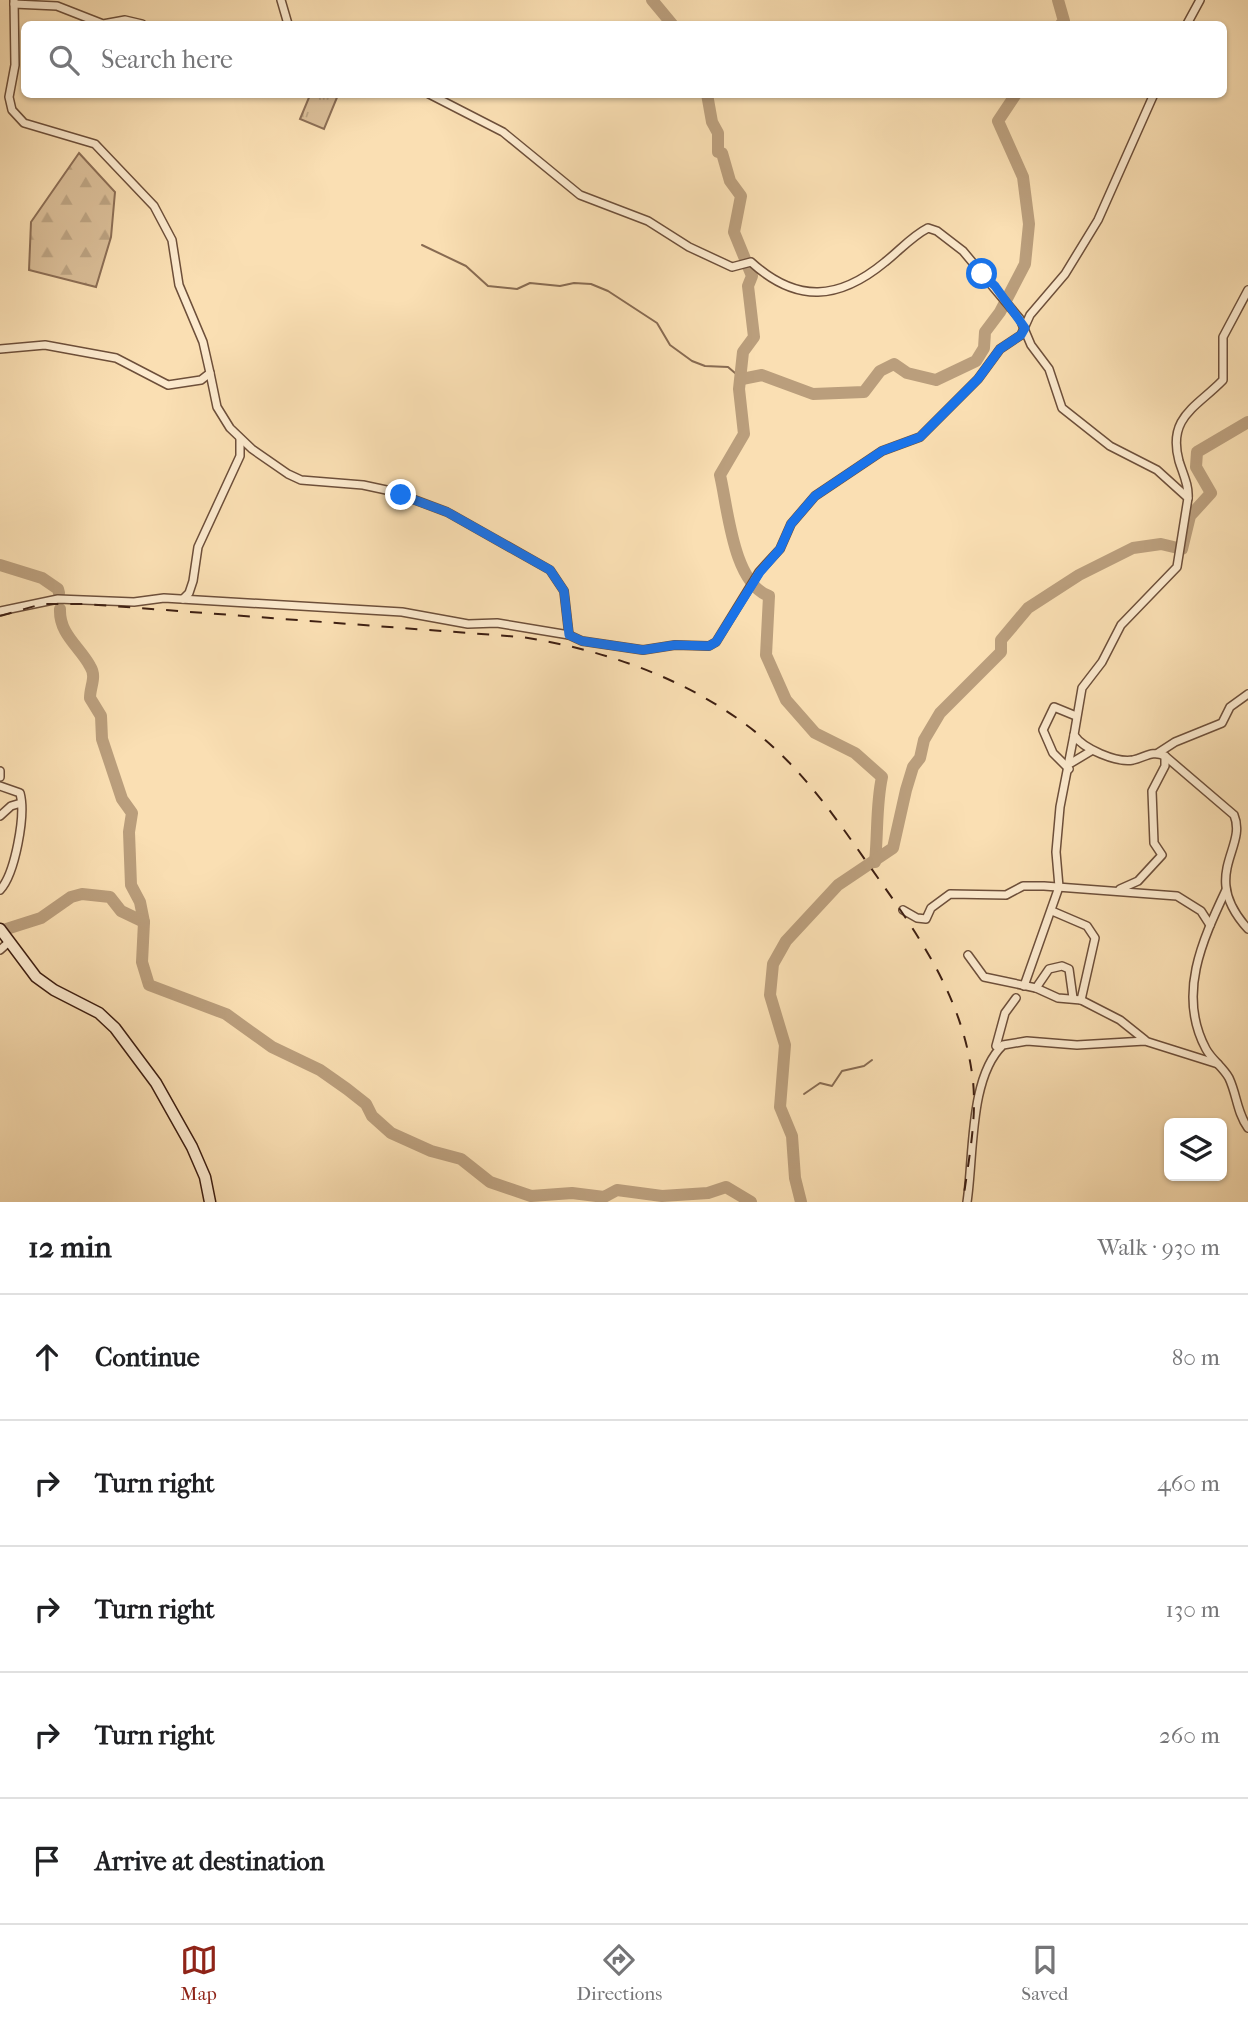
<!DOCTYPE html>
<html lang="en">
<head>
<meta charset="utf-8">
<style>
	:root { --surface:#fff; --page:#f2f2f2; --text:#202124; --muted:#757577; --line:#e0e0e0; --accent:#8f2418 }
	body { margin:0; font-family:"IM FELL French Canon",serif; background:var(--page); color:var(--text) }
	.controls { position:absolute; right:21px; bottom:21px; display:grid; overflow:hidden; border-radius:10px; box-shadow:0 2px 5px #0004 }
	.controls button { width:63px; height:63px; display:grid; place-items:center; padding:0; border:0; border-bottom:2px solid var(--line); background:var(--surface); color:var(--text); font:35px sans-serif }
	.stop { position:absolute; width:21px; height:21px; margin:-16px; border:5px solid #1a73e8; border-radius:50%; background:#fff }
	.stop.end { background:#1a73e8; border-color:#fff; box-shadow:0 2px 7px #0008 }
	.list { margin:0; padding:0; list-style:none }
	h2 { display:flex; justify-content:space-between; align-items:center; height:91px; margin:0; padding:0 28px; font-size:30px }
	h2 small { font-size:23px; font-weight:400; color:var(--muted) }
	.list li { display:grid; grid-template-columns:46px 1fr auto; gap:21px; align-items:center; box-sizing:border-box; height:126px; padding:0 28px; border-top:2px solid var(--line) }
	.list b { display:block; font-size:26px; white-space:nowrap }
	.list em { font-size:23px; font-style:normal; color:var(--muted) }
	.icon { flex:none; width:38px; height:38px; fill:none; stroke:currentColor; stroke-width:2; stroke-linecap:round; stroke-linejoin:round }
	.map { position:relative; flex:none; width:1248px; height:1202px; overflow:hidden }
	.search { position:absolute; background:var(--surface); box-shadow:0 2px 5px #0004; left:21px; right:21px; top:21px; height:77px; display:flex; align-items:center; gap:18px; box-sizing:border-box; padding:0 24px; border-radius:10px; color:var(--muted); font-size:26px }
	.sheet { height:721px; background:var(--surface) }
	nav { display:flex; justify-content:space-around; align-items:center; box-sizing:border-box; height:98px; border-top:2px solid var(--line); background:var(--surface); font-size:19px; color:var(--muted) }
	nav a { display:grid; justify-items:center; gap:4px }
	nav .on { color:var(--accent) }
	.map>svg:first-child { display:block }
	.forest { fill:url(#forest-firs); stroke:#8c6e55; stroke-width:2 }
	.park { fill:url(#park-tufts); stroke:#8c6e55; stroke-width:2 }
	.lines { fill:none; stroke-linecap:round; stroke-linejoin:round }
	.stream { stroke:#886b52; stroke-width:2 }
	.river { stroke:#ba9e7c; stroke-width:12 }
	.street-casing { stroke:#6d4f3a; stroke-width:10 }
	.secondary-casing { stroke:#3e1f12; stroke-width:13 }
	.street { stroke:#fceace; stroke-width:7 }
	.secondary { stroke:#fceace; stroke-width:10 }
	.rail { stroke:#3e1f12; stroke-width:2; stroke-dasharray:12 12; stroke-linecap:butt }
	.route { stroke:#1a73e8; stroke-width:9 }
</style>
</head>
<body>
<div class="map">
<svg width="1248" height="1202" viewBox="0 0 1248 1202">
	<defs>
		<pattern id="forest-firs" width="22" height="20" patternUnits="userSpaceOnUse" patternTransform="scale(1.75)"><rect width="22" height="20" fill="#dabe98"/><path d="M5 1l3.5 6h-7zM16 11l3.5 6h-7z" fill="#bca382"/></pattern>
		<pattern id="park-tufts" width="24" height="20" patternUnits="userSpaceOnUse" patternTransform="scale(1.75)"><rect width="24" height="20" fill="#dabe98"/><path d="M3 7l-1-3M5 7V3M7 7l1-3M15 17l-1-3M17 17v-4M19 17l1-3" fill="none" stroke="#bca382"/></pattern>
	</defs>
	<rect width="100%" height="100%" fill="#fadfb3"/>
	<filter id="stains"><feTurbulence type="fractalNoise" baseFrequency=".00286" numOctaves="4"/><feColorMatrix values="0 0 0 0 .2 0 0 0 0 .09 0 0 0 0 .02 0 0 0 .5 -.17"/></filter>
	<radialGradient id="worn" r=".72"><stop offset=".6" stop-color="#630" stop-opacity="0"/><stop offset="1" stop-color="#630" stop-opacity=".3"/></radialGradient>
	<path class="forest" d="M 79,153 L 115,192 L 111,237 L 96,287 L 29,270 L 31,222 Z"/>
	<path class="park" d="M 310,95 L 338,95 L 324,129 L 300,119 Z"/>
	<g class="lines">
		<g class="stream">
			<path d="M 422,245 L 466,266 L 488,286 L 517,289 L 530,283 L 560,286 L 574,283 L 591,284 L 608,291 L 657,323 L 670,345 L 692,361 L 705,366 L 728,367 L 742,379"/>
			<path d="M 804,1094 L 820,1083 L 832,1086 L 842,1071 L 864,1066 L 872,1060"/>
		</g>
		<g class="river">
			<path d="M 652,0 L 672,24"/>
			<path d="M 1058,0 L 1064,21 L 1061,24"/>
			<path d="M 707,94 L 712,122 L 718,133 L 718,152 L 722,153 L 730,181 L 741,196 L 734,232 L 752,276 L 748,286 L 754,337 L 743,352 L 739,389 L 744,434 L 720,475 C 728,509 733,583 769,596 L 766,655 L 786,700 L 815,733 L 855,753 L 882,777 C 876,805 878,832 875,862"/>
			<path d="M 742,379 L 762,375 L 813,394 L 864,392 L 880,371 L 894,364 L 907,373 L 936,380 L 976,361 L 984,348 L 985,332 L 1000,312 L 1025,264 L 1029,224 L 1023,177 L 998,121 L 1016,94"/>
			<path d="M 0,565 L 42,578 L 58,589 L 59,593"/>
			<path d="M 60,609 C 59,634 79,646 90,666 C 97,677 90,686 90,698 L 101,716 L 102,739 L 122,799 L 132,813 L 129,832 L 131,885 L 140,902 L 144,922 L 142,962 L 149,985 L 226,1014 L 272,1047 L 320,1070 L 347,1089 L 366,1104 L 372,1116 L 391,1133 L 431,1151 L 461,1159 L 490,1182 L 531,1196 L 572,1193 L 604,1197 L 617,1190 L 662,1196 L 708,1193 L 726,1187 L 751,1202"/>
			<path d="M 0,931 L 41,918 L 71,897 L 82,894 L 110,897 L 121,911 L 144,922"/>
			<path d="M 801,1202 L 795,1178 L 792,1136 L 780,1107 L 785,1045 L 770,995 L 773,964 L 786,941 L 838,885 L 893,848 L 906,790 L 913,767 L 920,758 L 924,740 L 940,713 L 1001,652 L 1001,640 L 1028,608 L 1079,575 L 1133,548 L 1161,544 L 1182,549 L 1190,516 L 1211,493 L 1196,467 L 1197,452 L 1248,422"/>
		</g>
		<defs>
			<g id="street">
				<path d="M 281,0 L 288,24"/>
				<path d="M 14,4 L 57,6 L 103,24 L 125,20 L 142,24"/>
				<path d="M 1187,24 L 1200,0"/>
				<path d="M 429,94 L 503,132 L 580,195 L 648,221 L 689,247 L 732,267 L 751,262 C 797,304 839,300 885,262 C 899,251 912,236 928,228 L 937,231 L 963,251 L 1020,319 L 1031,345 L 1049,369 L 1062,408 L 1110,446 L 1157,470 L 1188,498 L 1177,567 L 1121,625 L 1102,662 L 1082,688 L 1074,735 C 1083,749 1117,763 1133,760 C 1146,757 1152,750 1165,756 L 1234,815 C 1248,848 1199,875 1248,929"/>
				<path d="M 0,349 L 45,345 L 116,358 L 168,385 L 201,380 L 210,373 L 203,342 L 179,285 L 172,240 L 154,206 L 95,144 L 24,123 L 12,110 L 9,97 L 15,65 L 14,0"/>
				<path d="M 210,373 L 217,407 L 230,428 L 252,449 L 288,474 L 301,480 L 363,485 L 391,491 L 447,512 L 550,570 L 564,591 L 569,635"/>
				<path d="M 1188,498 C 1189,485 1183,474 1179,461 C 1167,417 1197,407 1223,380 L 1223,337 L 1248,290"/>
				<path d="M 183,599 L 189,593 L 193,581 L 198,547 L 240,456 L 240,439"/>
				<path d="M 0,611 L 58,599 L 134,602 L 164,598 L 402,612 L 468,624 L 497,623 L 569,635 L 582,641 L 643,650 L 675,645 L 709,646 L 716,642 L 759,572 L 780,549 L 791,524 L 815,496 L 882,451 L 920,437 L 978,379 L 1000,349 L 1021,335 L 1030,315 L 1065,274 L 1098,220 L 1154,94"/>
				<path d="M 1158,753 L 1175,742 L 1222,723 L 1230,707 L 1248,694"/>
				<path d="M 1071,763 L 1091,751"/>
				<path d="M 1069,769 L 1053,753 L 1043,730 L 1054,707 L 1076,716"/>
				<path d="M 0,771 L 0,777"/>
				<path d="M 0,786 L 20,793 C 26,815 15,874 0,890"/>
				<path d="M 0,816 L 11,806 L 21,803"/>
				<path d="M 1120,889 L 1138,881 L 1162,855 L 1154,843 L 1152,791 L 1165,766 L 1165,756"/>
				<path d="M 1226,890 C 1202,941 1177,995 1206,1049 C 1212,1060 1223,1067 1229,1078 C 1237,1095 1237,1113 1248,1128"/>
				<path d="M 903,910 L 917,918 L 926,919 L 931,908 L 950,894 L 1006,895 L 1023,886 L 1044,886 L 1177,896 L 1201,911 L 1210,925"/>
				<path d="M 1052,911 L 1087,926 L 1095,938 L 1081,1000"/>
				<path d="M 0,950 L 10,941"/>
				<path d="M 968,955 L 984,977 L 1036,988 L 1058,998 L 1081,1000 L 1120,1020 L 1145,1040"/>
				<path d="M 1024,986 L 1059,887 L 1056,852 L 1060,807 L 1074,735"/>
				<path d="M 1036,988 L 1049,969 L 1062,966 L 1069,969 L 1073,998"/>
				<path d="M 996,1046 L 1005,1013 L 1016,998"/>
				<path d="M 967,1202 C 974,1156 969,1077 1003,1045 L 1027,1041 L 1077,1045 L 1145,1041 L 1218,1064"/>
			</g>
			<path id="secondary" d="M 0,929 L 36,977 L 54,990 L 99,1013 L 115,1028 L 156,1083 L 192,1147 L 205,1177 L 210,1202"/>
		</defs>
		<use href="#street" class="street-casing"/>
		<use href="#secondary" class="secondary-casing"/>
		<use href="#street" class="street"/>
		<use href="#secondary" class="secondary"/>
		<path class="rail" d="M 0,616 L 42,604 L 86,604 L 521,637 C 622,652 727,693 797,771 C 829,806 855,846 883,885 C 926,946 964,1004 973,1081 C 977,1121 968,1162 963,1202"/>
	</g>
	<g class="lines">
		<path class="route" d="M 401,495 L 447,512 L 550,570 L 564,591 L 569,635 L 582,641 L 643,650 L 675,645 L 709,646 L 716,642 L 760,572 L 780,549 L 791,524 L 815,496 L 882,451 L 920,437 L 978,379 L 1000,349 L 1021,335 L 1025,328 L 995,286 L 982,274"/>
	</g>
	<rect width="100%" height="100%" filter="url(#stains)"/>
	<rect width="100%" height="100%" fill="url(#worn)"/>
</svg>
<div class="controls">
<button><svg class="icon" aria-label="layers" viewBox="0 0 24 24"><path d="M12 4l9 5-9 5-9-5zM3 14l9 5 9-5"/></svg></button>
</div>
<div class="stop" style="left:982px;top:274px"></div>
<div class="stop end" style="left:401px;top:495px"></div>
<div class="search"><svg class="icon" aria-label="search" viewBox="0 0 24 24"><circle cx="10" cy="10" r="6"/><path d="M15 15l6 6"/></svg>Search here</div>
</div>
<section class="sheet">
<h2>12 min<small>Walk · 930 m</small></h2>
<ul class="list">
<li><svg class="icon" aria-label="ahead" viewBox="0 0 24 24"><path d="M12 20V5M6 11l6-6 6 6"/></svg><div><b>Continue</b></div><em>80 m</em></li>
<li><svg class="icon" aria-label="right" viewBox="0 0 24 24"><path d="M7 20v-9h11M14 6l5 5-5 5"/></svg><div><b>Turn right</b></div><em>460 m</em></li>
<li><svg class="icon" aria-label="right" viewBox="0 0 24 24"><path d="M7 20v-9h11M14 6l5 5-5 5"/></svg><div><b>Turn right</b></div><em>130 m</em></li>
<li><svg class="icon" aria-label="right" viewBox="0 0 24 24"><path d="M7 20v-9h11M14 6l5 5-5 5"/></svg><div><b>Turn right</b></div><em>260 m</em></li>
<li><svg class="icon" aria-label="arrive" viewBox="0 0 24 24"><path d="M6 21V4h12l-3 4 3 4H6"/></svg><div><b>Arrive at destination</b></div></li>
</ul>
</section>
<nav>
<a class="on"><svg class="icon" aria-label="map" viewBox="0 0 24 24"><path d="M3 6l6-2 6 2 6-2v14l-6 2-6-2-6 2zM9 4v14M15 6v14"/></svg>Map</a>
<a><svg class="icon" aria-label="directions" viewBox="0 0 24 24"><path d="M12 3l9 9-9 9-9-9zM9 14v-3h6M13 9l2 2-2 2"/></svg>Directions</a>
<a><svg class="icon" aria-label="saved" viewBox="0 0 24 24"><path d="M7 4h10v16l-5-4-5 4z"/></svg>Saved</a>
</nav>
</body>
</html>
